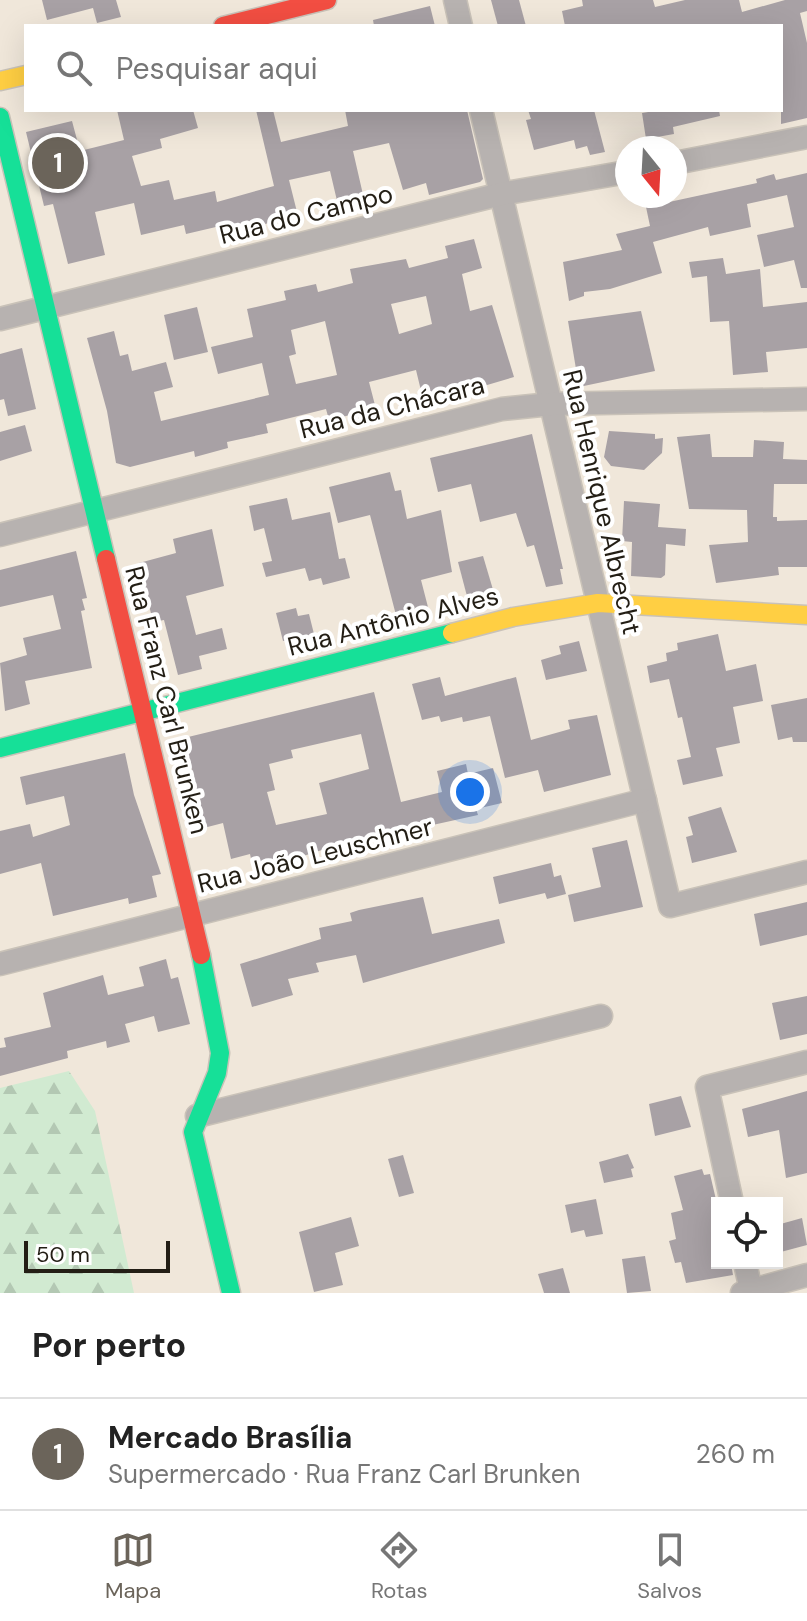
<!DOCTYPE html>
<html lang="pt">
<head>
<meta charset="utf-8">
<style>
	:root { --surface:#fff; --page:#f6f6f6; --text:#222; --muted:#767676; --line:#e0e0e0; --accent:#6b645a }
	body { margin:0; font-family:"DM Sans",sans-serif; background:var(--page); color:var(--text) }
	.controls { position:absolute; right:24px; bottom:24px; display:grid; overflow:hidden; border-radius:0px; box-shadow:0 8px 32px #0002 }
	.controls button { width:72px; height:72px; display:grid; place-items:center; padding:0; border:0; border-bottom:2px solid var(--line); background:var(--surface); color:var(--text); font:40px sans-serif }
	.compass { position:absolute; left:615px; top:136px; width:72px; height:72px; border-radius:50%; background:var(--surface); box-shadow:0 8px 32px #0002; rotate:162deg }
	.scale { position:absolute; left:24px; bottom:20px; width:146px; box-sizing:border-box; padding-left:8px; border:4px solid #231e15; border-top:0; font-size:22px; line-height:28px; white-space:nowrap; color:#231e15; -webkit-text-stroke:6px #fff; paint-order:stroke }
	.you { position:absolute; left:470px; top:792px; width:28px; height:28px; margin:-20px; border:6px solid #fff; border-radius:50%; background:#1a73e8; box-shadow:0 0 0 12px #1a73e833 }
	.badge { display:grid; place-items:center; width:52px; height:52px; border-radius:50%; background:var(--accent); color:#fff; font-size:26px; font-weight:700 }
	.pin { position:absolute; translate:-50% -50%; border:4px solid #fff; box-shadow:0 2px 8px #0006 }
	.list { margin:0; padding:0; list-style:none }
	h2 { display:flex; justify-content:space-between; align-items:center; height:104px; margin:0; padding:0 32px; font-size:34px }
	h2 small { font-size:26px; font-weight:400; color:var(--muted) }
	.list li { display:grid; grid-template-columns:52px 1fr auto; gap:24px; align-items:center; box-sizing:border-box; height:112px; padding:0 32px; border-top:2px solid var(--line) }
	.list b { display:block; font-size:30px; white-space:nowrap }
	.list p { margin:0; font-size:26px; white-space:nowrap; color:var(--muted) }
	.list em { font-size:26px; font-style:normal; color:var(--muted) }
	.icon { flex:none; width:44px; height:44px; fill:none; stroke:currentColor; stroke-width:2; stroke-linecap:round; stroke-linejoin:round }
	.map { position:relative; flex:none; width:807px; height:1293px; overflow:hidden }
	.search { position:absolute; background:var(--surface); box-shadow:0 8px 32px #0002; left:24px; right:24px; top:24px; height:88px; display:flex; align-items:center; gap:20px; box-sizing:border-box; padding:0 28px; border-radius:0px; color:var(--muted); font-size:30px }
	.sheet { height:216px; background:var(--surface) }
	nav { display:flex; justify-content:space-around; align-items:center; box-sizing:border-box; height:112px; border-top:2px solid var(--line); background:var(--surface); font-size:22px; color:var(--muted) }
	nav a { display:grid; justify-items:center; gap:4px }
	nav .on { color:var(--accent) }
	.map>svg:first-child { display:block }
	.forest { fill:url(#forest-firs) }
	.building { fill:#a8a1a5; fill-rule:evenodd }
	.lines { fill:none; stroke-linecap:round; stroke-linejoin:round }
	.street-casing { stroke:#c9c2b8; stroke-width:25 }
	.fast-casing { stroke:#c9c2b8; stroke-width:21 }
	.slow-casing { stroke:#c9c2b8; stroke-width:21 }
	.jam-casing { stroke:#c9c2b8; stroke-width:21 }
	.street { stroke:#b7b2b0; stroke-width:22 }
	.fast { stroke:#16e098; stroke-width:18 }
	.slow { stroke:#ffcf43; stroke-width:18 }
	.jam { stroke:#f24e42; stroke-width:18 }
	.labels { text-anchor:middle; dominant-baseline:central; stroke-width:8; stroke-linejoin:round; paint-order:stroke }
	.street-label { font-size:26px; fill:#231e15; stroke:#fff }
</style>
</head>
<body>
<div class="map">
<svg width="807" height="1293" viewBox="0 0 807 1293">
	<defs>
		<pattern id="forest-firs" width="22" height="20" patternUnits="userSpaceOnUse" patternTransform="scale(2)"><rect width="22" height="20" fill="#d1ead1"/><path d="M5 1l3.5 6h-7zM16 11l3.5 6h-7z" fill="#b3c8b3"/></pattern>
	</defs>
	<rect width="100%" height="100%" fill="#f0e7da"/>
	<path class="forest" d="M 69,1071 L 95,1111 L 134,1293 L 0,1293 L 0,1088 Z"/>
	<g class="building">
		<path d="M 42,0 L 116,0 L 121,17 L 97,23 L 93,8 L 47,20 Z"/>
		<path d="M 491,0 L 519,0 L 526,26 L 498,26 Z"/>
		<path d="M 582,0 L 653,0 L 655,7 L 685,0 L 739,0 L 742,12 L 785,0 L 807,0 L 807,11 L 800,13 L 807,43 L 807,118 L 781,124 L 781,26 L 565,26 L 562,11 L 583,6 Z"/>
		<path d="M 430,6 L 435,26 L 374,26 L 373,20 Z"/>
		<path d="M 117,110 L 193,110 L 198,128 L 160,139 L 162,148 L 132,156 L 141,186 L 169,180 L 174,200 L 215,191 L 217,202 L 274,186 L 256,110 L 273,110 L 281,142 L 348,126 L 345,110 L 467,110 L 483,179 L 480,182 L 429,195 L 426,183 L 403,190 L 389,143 L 353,151 L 364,199 L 338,205 L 330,171 L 289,180 L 298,216 L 265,224 L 267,232 L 239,240 L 233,223 L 186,234 L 184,225 L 141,235 L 134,203 L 95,212 L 105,255 L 68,264 L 53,204 L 44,206 L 26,132 L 72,121 L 80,151 L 124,140 Z"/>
		<path d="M 528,110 L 594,110 L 605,152 L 590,155 L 587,146 L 576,149 L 574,140 L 534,150 L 526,120 L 531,119 Z"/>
		<path d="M 661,110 L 719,110 L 720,116 L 673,127 L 674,134 L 646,139 L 642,113 Z"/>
		<path d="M 807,173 L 807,288 L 801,288 L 794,260 L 764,267 L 757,235 L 794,227 L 787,195 L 747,204 L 751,227 L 710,236 L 708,227 L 653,242 L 662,273 L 610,289 L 584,292 L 584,296 L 569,301 L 563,262 L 622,250 L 616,234 L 650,226 L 646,207 L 757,183 L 756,179 L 774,174 L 776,180 Z"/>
		<path d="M 474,239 L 482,268 L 462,274 L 470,311 L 492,305 L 514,377 L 477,388 L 475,380 L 423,399 L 416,370 L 369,382 L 376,409 L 329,420 L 326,409 L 266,424 L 268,433 L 227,442 L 228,448 L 195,457 L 194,451 L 130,467 L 116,463 L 107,411 L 87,338 L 114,331 L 120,356 L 128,354 L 132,371 L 166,362 L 173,387 L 154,392 L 161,421 L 269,395 L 262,363 L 218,374 L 211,347 L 253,337 L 247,309 L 286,300 L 284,291 L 316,284 L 318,292 L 353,283 L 350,269 L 406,259 L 409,268 L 448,258 L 445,246 ZM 426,296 L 432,324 L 399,334 L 391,304 ZM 325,321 L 337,375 L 296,384 L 289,356 L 296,354 L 291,330 Z"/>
		<path d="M 723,258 L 726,274 L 760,269 L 763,307 L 807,302 L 807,348 L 766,352 L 768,372 L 733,375 L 729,321 L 710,322 L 707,276 L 692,278 L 689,262 Z"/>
		<path d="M 197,307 L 208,352 L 174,360 L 164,315 Z"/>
		<path d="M 641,311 L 655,371 L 579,387 L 568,321 Z"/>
		<path d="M 22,348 L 36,409 L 8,416 L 4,399 L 0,400 L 0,354 Z"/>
		<path d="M 25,425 L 32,451 L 0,461 L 0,432 Z"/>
		<path d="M 609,431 L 655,434 L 655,439 L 663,438 L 662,453 L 644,470 L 611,466 L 604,457 Z"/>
		<path d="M 532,434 L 563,569 L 560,569 L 563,584 L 546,587 L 534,545 L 527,547 L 516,513 L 480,522 L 471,484 L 438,492 L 430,458 Z"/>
		<path d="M 710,434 L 712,457 L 753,457 L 754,440 L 784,442 L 783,459 L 807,460 L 807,484 L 774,484 L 773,517 L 777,517 L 777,521 L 807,520 L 807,567 L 778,567 L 779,575 L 716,583 L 709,545 L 748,542 L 747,510 L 689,509 L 677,437 Z"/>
		<path d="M 390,472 L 395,491 L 401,490 L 407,519 L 441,510 L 452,572 L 421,580 L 429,611 L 397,619 L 370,515 L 338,523 L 329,487 Z"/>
		<path d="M 287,498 L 292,520 L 330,512 L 339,559 L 345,558 L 350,578 L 323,585 L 321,578 L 309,581 L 305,568 L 266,577 L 262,563 L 272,561 L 264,528 L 254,531 L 249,506 Z"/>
		<path d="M 624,501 L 660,504 L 658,527 L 686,529 L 685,546 L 666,544 L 665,575 L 661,578 L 631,576 L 632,542 L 622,541 Z"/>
		<path d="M 212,529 L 224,586 L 186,596 L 196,635 L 222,628 L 227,649 L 199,656 L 202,669 L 178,675 L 164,620 L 153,622 L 139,563 L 176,553 L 173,539 Z"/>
		<path d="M 76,551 L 87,598 L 82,599 L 85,610 L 81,611 L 92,668 L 25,681 L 30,704 L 5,711 L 0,663 L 27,655 L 23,638 L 61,629 L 53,595 L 0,607 L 0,570 Z"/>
		<path d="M 483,556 L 494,593 L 468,600 L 458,562 Z"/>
		<path d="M 296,608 L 298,616 L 309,614 L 314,634 L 283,641 L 276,613 Z"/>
		<path d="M 718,634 L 726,671 L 756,664 L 763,701 L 733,707 L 740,743 L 716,748 L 723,776 L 683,785 L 677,760 L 691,757 L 682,717 L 678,718 L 669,679 L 650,683 L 647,666 L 667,661 L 666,653 L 678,650 L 677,643 Z"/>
		<path d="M 579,641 L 587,671 L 546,680 L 541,660 L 561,654 L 559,646 Z"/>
		<path d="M 440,677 L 445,696 L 516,677 L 531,740 L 570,729 L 568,720 L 597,715 L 611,775 L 544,792 L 538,770 L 505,778 L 490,716 L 463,722 L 462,717 L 441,722 L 439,716 L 422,720 L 412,684 Z"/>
		<path d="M 374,692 L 401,802 L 442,792 L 437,771 L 466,764 L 468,774 L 493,768 L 502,803 L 476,809 L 478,815 L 328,848 L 254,872 L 250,854 L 231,859 L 223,823 L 192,831 L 182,791 L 196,787 L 184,738 ZM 361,734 L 369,769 L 319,783 L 327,814 L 276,825 L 267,792 L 275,790 L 269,764 L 293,758 L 291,750 Z"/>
		<path d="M 807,698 L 807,742 L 793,742 L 792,737 L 778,740 L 771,705 Z"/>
		<path d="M 125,753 L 134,795 L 161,874 L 152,876 L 157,897 L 129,904 L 128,898 L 53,916 L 41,863 L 0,874 L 0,831 L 30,824 L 33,837 L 70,825 L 64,796 L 26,805 L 20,777 Z"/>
		<path d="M 721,807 L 737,852 L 692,863 L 686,837 L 693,835 L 688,817 Z"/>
		<path d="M 627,840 L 643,907 L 574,922 L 568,895 L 601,887 L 592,848 Z"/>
		<path d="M 551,863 L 554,877 L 561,875 L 566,894 L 547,899 L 545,893 L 499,904 L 493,877 Z"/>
		<path d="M 423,897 L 432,934 L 499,919 L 505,943 L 363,983 L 356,955 L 316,963 L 319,972 L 288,979 L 293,995 L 252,1007 L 240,964 L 321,939 L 319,928 L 352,921 L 350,913 L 359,910 Z"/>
		<path d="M 807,902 L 807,935 L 760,946 L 754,914 Z"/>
		<path d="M 166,959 L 171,979 L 178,977 L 190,1024 L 158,1032 L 154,1016 L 125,1024 L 130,1042 L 107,1048 L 106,1041 L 67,1051 L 68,1058 L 0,1076 L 0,1048 L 6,1047 L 4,1038 L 51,1027 L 43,993 L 103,975 L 108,995 L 144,986 L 139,967 Z"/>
		<path d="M 807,996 L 807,1034 L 780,1040 L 772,1003 Z"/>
		<path d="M 807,1091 L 807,1173 L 786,1178 L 779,1130 L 748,1137 L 742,1109 Z"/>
		<path d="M 681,1096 L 691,1127 L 655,1136 L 649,1104 Z"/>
		<path d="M 628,1154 L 634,1168 L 631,1169 L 633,1177 L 604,1183 L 599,1162 Z"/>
		<path d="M 403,1155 L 414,1193 L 399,1197 L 388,1159 Z"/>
		<path d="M 702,1169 L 704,1175 L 710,1174 L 717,1204 L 717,1263 L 731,1263 L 733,1275 L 686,1283 L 681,1262 L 675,1263 L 669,1241 L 676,1239 L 671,1213 L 683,1210 L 674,1176 Z"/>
		<path d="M 596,1199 L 603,1234 L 586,1237 L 584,1230 L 571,1233 L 565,1205 Z"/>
		<path d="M 351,1217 L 359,1246 L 335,1253 L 343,1285 L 314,1292 L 299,1232 Z"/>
		<path d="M 802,1218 L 807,1245 L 777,1253 L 777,1225 Z"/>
		<path d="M 645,1256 L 651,1291 L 627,1293 L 622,1259 Z"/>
		<path d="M 563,1268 L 570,1293 L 544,1293 L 538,1274 Z"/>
	</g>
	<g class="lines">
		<defs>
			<g id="street">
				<path d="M 455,0 L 461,26"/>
				<path d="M 481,110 L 670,906 L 807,872"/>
				<path d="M 675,163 L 807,137"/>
				<path d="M 0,319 L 501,194 L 627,172"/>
				<path d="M 0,535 L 502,409 L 551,404 L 807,399"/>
				<path d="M 0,964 L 645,800"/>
				<path d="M 197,1116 L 601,1016"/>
				<path d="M 732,1203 L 707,1087 L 807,1062"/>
				<path d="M 745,1263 L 751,1290"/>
				<path d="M 742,1293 L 807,1275"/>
			</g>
			<g id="fast">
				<path d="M 0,117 L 106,559"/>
				<path d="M 0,748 L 452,633"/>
				<path d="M 201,955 L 220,1053 L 217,1073 L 193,1132 L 231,1293"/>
			</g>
			<g id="slow">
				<path d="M 0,81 L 26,75"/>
				<path d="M 452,633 L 513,617 L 598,603 L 807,615"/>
			</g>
			<g id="jam">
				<path d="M 223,26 L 327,0"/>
				<path d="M 106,559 L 201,955"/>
			</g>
		</defs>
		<use href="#street" class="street-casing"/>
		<use href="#fast" class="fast-casing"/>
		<use href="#slow" class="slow-casing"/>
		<use href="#jam" class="jam-casing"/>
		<use href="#street" class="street"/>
		<use href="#fast" class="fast"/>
		<use href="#slow" class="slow"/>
		<use href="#jam" class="jam"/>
	</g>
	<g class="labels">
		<g class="street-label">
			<text transform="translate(306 214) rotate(-14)">Rua do Campo</text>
			<text transform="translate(392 407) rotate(-14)">Rua da Chácara</text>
			<text transform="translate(602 502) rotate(77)">Rua Henrique Albrecht</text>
			<text transform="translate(393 621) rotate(-14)">Rua Antônio Alves</text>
			<text transform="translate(167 700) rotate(76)">Rua Franz Carl Brunken</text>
			<text transform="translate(315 855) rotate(-14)">Rua João Leuschner</text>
		</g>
	</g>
</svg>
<div class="controls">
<button><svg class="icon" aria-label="locate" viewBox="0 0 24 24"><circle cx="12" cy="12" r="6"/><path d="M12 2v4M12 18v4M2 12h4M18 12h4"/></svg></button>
</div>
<svg class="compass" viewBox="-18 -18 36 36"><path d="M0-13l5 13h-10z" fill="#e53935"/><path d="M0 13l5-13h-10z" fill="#767676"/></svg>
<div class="scale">50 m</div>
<div class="you"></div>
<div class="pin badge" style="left:58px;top:163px">1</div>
<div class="search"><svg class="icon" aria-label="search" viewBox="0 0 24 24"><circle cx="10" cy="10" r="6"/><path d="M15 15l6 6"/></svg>Pesquisar aqui</div>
</div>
<section class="sheet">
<h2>Por perto<small></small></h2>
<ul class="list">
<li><span class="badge">1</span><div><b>Mercado Brasília</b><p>Supermercado · Rua Franz Carl Brunken</p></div><em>260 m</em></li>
</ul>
</section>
<nav>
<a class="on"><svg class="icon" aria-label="map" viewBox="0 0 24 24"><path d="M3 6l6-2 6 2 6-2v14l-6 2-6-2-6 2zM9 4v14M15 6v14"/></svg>Mapa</a>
<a><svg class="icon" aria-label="directions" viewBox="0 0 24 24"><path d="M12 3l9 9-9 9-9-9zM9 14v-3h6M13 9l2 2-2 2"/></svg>Rotas</a>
<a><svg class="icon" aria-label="saved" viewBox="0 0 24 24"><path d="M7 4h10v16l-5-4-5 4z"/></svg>Salvos</a>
</nav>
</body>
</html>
